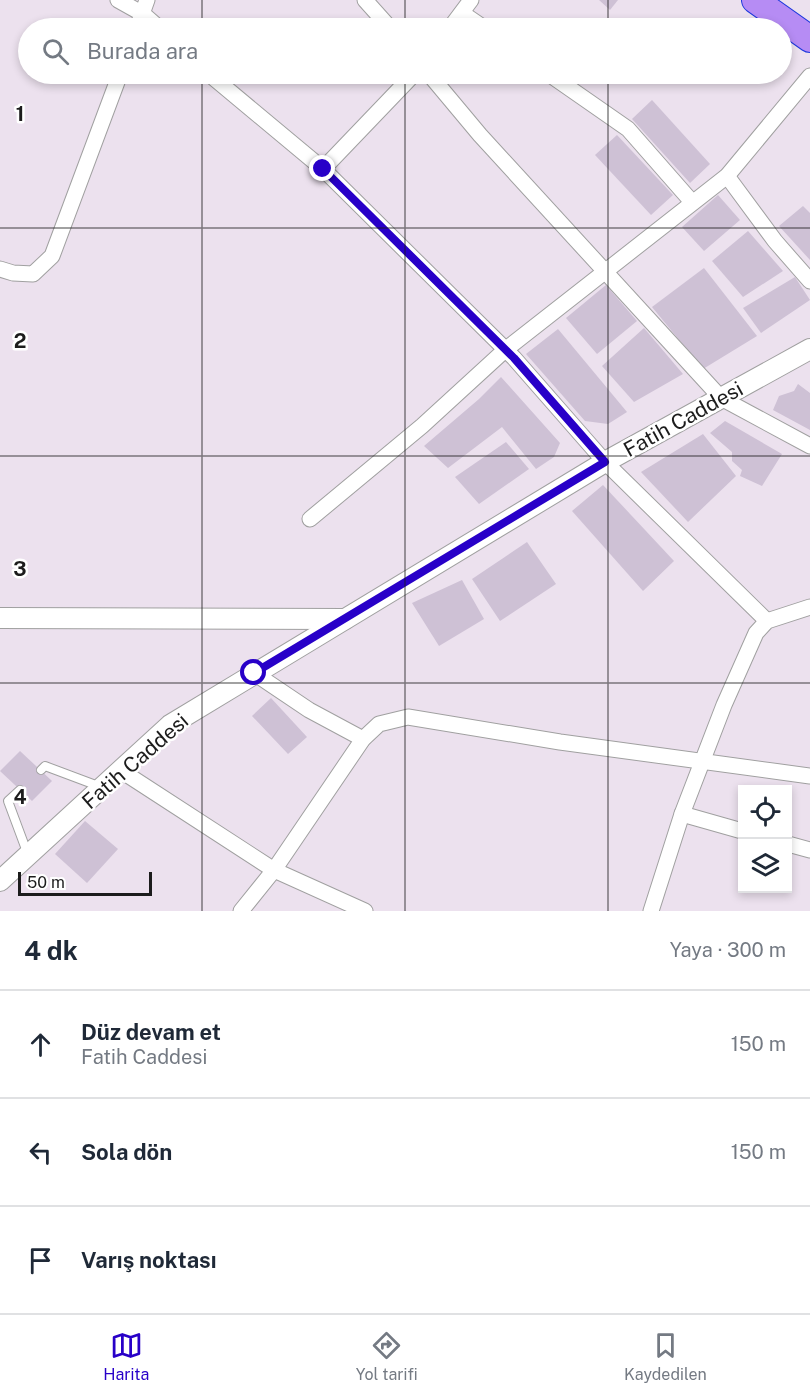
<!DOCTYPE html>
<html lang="tr">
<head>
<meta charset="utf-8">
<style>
	:root { --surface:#fff; --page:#f2f2f3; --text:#1f2937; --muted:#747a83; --line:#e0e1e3; --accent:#2800c8 }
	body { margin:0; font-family:"Public Sans",sans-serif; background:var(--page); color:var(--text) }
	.controls { position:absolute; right:18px; bottom:18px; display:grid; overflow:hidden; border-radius:0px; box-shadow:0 3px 9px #0003 }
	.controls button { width:54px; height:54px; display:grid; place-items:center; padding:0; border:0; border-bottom:2px solid var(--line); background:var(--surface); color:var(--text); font:30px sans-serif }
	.scale { position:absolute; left:18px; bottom:15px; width:134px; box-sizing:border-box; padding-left:6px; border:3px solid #1c1c1c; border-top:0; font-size:16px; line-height:21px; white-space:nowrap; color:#1c1c1c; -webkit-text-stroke:4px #fff; paint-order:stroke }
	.stop { position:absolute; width:18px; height:18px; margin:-14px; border:4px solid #2800c8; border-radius:50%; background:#fff }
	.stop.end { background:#2800c8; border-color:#fff; box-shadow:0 2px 6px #0008 }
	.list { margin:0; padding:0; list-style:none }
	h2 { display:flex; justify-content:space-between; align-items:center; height:78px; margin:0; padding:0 24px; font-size:26px }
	h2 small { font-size:20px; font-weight:400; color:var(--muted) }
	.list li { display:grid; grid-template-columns:39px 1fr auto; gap:18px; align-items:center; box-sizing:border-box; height:108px; padding:0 24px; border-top:2px solid var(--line) }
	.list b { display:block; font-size:22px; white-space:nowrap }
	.list p { margin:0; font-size:20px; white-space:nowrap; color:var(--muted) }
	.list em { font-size:20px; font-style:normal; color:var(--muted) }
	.icon { flex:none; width:33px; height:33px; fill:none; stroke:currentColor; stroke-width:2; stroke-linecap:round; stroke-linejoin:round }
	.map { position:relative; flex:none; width:810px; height:911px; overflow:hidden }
	.search { position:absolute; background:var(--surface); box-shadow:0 3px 9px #0003; left:18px; right:18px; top:18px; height:66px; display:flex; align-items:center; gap:15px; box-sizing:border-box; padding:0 21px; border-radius:33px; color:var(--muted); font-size:22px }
	.sheet { height:402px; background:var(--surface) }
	nav { display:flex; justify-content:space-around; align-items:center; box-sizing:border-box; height:84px; border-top:2px solid var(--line); background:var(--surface); font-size:16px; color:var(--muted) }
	nav a { display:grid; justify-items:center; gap:3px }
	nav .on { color:var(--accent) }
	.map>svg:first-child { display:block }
	.building { fill:#cec1d5 }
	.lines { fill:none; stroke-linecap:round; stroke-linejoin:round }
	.service-casing { stroke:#a0a0a0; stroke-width:10 }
	.minor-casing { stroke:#a0a0a0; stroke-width:17 }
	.tertiary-casing { stroke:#a0a0a0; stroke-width:22 }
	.trunk-casing { stroke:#1d38dd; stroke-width:28 }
	.service { stroke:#fff; stroke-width:8 }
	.minor { stroke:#fff; stroke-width:15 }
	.tertiary { stroke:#fff; stroke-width:20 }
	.trunk { stroke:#b68cf4; stroke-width:26 }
	.route { stroke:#2800c8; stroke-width:8 }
	.grid { fill:none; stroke:#1c1c1c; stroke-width:1.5; stroke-opacity:0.55 }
	.labels { text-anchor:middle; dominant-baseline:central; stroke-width:5; stroke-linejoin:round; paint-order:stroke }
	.street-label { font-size:21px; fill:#1c1c1c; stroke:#fff }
	.grid-label { font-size:20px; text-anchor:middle; font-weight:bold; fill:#1c1c1c; stroke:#fff; stroke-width:5; stroke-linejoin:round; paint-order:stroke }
</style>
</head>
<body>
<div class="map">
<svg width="810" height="911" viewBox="0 0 810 911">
	<rect width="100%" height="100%" fill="#ece1ee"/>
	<g class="building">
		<path d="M 599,0 L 618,0 L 610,10 Z"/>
		<path d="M 652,100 L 710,164 L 690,183 L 632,119 Z"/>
		<path d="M 617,135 L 673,195 L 651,215 L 595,155 Z"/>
		<path d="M 718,195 L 740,220 L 704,251 L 682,227 Z"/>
		<path d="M 803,206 L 810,213 L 810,260 L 779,226 Z"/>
		<path d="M 748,231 L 783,271 L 743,297 L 712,261 Z"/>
		<path d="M 704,268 L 757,336 L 703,369 L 652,307 Z"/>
		<path d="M 795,277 L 810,300 L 761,333 L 743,308 Z"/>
		<path d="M 606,285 L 637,321 L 597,354 L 566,318 Z"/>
		<path d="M 644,328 L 683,374 L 634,402 L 602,366 Z"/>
		<path d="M 558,329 L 627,412 L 608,424 L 585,421 L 526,354 Z"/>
		<path d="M 501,377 L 560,443 L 554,457 L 536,469 L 502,427 L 448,468 L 424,446 L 479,399 Z"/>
		<path d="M 798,384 L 810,393 L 810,430 L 773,410 L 779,396 L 794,391 Z"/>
		<path d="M 725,421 L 782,454 L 762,486 L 740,476 L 742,470 L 732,461 L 732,452 L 710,433 Z"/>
		<path d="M 703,434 L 736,476 L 688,522 L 641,472 Z"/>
		<path d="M 506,442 L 529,469 L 479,504 L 455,477 Z"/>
		<path d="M 603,485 L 674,561 L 643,591 L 572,511 Z"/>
		<path d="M 527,542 L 556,584 L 500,621 L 472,579 Z"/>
		<path d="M 462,580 L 484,619 L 439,646 L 412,603 Z"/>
		<path d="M 271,698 L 307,737 L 288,754 L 252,716 Z"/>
		<path d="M 20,751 L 52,781 L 32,801 L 0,771 Z"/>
		<path d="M 85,821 L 118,849 L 87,883 L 55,854 Z"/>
	</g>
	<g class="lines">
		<defs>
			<g id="service">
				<path d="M 41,770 L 45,766 L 101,787"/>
				<path d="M 20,790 L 8,801 L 27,852"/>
			</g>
			<g id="minor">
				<path d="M 118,0 L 143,14 L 159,28"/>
				<path d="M 365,0 L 390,28"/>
				<path d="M 462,13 L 484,28"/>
				<path d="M 137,28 L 147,0"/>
				<path d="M 450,28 L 471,0"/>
				<path d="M 209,74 L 323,169 L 514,358 L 605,462 L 767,621"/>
				<path d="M 429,74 L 480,135 L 721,398 L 810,446"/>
				<path d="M 549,74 L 628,129 L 692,202"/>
				<path d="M 323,169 L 414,74"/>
				<path d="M 727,176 L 775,241 L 810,281"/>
				<path d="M 0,269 L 13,273 L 33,274 L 52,256 L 120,74"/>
				<path d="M 310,519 L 422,426 L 505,350 L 727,176 L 810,76"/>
				<path d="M 254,673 L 309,710 L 363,739"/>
				<path d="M 120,770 L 274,870 L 365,911"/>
				<path d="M 682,814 L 742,831"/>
				<path d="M 788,844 L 810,850"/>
				<path d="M 241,911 L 274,870 L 363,739 L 379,724 L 408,717 L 560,742 L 810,776"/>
				<path d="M 651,911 L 682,814 L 724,705 L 756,633 L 767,621 L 810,607"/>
			</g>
			<g id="tertiary">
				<path d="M 0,618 L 345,619"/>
				<path d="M 0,881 L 170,725 L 605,462 L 810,349"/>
			</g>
			<path id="trunk" d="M 755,0 L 810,39"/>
		</defs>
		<use href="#service" class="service-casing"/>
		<use href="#minor" class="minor-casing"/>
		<use href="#tertiary" class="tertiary-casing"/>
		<use href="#trunk" class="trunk-casing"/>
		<use href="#service" class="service"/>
		<use href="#minor" class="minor"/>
		<use href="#tertiary" class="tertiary"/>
		<use href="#trunk" class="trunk"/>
	</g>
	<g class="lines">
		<path class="route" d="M 254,673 L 605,462 L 514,358 L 323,169"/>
	</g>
	<path class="grid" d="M 202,0 L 202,28M 405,0 L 405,28M 608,0 L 608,28M 202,74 L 202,911M 405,74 L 405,911M 608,74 L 608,911M 0,228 L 810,228M 0,456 L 810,456M 0,683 L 810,683"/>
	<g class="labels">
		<g class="street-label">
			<text transform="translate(683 419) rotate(-29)">Fatih Caddesi</text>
			<text transform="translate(135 761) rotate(-41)">Fatih Caddesi</text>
		</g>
	</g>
	<g class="grid-label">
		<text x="20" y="121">1</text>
		<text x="20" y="348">2</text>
		<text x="20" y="576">3</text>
		<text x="20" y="804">4</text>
	</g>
</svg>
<div class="controls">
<button><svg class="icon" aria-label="locate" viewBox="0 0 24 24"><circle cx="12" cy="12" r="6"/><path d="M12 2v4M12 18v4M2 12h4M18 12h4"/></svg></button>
<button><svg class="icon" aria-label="layers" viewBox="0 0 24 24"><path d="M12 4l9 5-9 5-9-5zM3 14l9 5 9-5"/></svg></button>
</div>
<div class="scale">50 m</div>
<div class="stop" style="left:254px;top:673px"></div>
<div class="stop end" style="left:323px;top:169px"></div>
<div class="search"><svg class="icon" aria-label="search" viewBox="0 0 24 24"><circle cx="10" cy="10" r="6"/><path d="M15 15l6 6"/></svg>Burada ara</div>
</div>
<section class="sheet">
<h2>4 dk<small>Yaya · 300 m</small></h2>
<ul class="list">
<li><svg class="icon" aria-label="ahead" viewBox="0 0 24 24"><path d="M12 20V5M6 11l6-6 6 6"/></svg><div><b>Düz devam et</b><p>Fatih Caddesi</p></div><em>150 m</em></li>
<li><svg class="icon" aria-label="left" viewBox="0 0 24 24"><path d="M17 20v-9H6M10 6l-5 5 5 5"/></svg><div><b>Sola dön</b></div><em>150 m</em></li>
<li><svg class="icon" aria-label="arrive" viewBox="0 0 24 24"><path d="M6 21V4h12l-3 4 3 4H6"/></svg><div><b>Varış noktası</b></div></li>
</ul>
</section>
<nav>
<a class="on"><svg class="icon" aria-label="map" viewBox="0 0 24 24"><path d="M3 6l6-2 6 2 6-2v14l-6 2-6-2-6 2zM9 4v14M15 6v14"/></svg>Harita</a>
<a><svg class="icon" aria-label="directions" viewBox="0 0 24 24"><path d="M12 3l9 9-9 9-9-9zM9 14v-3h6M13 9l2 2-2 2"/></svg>Yol tarifi</a>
<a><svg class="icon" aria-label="saved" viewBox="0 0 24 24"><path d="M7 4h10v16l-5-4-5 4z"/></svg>Kaydedilen</a>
</nav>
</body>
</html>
